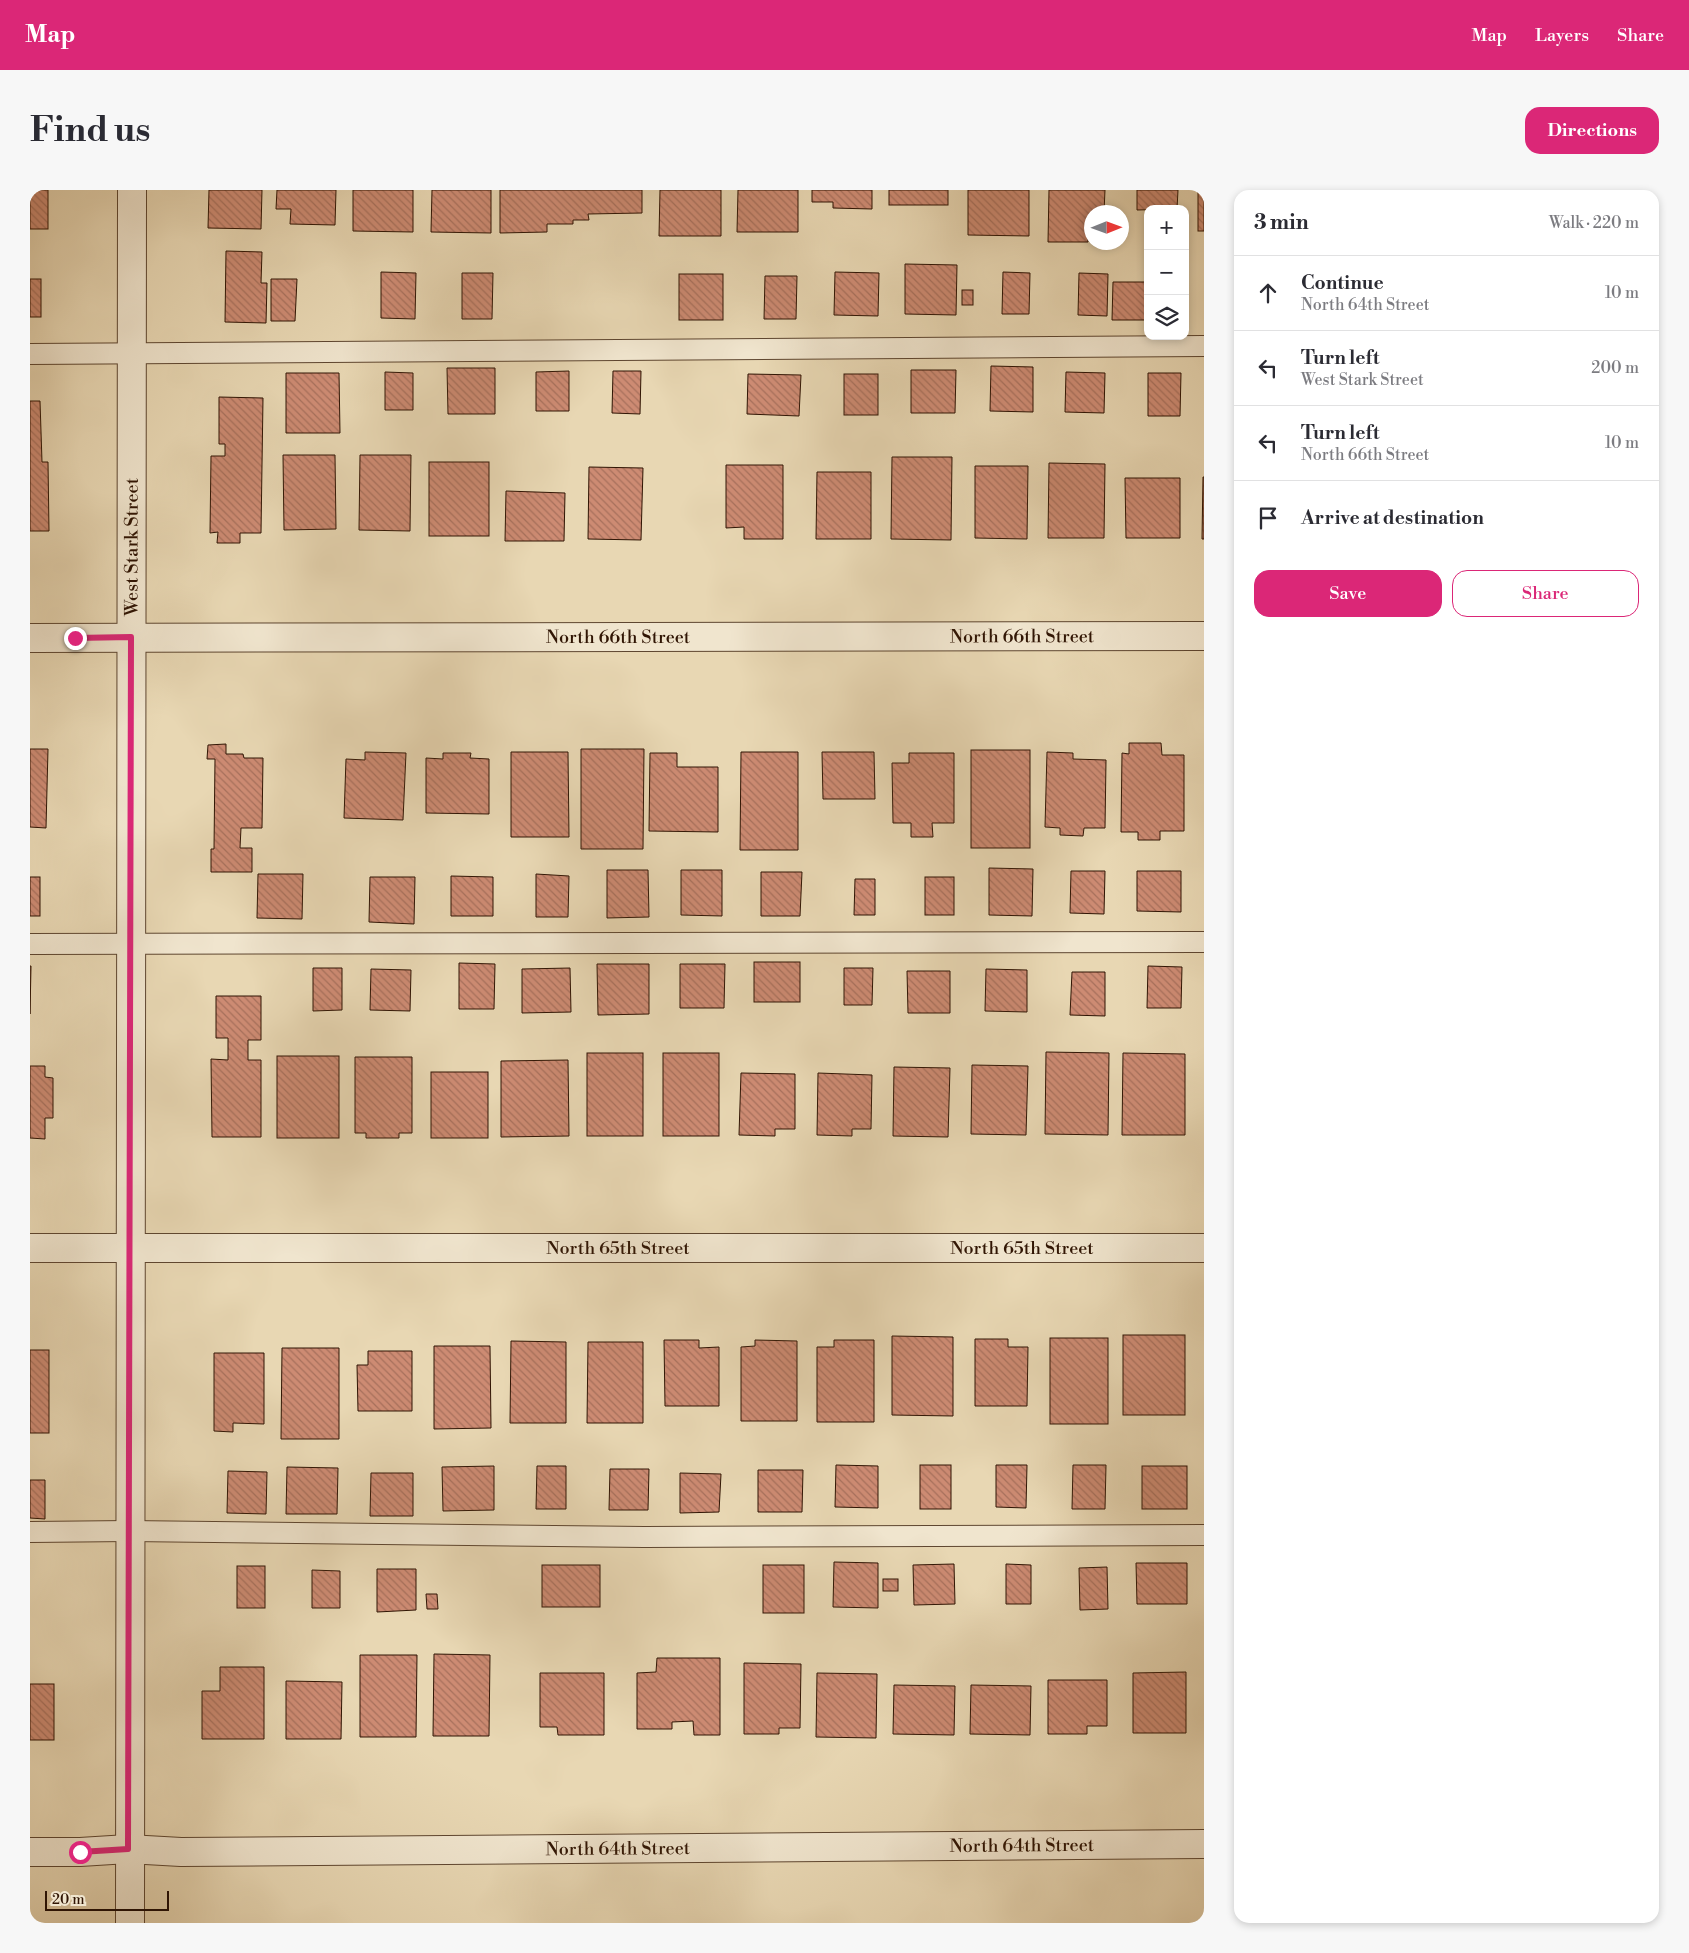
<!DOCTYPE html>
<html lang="en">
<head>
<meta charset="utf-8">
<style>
	:root { --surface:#fff; --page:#f7f7f7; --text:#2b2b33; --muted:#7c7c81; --line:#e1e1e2; --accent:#db2777 }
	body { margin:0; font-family:"Libre Bodoni",serif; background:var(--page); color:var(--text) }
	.controls { position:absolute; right:15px; top:15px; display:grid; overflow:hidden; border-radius:10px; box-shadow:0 2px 8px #0003 }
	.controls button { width:45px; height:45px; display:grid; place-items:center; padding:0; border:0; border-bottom:1px solid var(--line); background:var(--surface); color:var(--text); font:25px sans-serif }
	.compass { position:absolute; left:1054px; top:15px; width:45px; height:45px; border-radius:50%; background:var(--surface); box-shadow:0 2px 8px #0003; rotate:89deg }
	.scale { position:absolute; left:15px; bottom:12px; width:124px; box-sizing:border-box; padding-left:5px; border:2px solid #301504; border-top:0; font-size:14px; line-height:18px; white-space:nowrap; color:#301504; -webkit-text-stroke:4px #f0e5ce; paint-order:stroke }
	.stop { position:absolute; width:15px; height:15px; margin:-11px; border:4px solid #db2777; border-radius:50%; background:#fff }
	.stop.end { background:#db2777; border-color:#fff; box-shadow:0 1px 5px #0008 }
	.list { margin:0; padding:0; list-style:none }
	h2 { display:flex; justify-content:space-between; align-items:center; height:65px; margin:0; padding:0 20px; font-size:21px }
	h2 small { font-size:16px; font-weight:400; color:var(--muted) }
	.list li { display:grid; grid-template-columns:32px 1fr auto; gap:15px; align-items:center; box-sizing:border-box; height:75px; padding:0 20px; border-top:1px solid var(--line) }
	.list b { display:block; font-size:19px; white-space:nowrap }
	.list p { margin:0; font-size:16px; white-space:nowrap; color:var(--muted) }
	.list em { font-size:16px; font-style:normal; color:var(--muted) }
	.actions { display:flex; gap:10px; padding:15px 20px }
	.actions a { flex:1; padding:11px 0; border:1px solid var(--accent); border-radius:15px; text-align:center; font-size:18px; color:var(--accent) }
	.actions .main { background:var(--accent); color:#fff }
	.icon { flex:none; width:28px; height:28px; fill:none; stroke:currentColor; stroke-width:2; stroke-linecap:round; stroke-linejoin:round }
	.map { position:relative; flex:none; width:1174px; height:1733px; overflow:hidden; border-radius:15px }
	header { display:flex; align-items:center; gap:30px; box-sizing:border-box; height:70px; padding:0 25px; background:var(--accent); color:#fff }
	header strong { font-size:24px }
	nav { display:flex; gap:28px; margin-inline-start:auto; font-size:18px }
	.intro { display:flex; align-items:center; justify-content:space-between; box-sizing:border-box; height:120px; padding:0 30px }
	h1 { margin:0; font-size:35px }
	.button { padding:12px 22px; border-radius:15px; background:var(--accent); color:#fff; font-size:18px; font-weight:700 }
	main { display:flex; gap:30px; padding:0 30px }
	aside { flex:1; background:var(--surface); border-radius:15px; box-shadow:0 2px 8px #0003 }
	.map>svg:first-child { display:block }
	.building { fill:url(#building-back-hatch); stroke:#301504 }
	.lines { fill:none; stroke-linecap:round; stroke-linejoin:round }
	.lane-casing { stroke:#5e4630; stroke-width:22 }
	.street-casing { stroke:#5e4630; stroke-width:30 }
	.lane { stroke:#f0e5ce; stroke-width:20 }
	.street { stroke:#f0e5ce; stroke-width:28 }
	.route { stroke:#db2777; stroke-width:6 }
	.labels { text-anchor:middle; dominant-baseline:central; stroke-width:5; stroke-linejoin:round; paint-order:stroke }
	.street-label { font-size:18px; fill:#301504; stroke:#f0e5ce }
</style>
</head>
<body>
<header>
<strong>Map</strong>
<nav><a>Map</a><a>Layers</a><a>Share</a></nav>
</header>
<div class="intro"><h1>Find us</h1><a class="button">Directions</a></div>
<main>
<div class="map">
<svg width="1174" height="1733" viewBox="0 0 1174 1733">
	<defs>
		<pattern id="building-back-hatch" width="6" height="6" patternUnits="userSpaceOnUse" patternTransform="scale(1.25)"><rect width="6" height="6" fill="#cd8b73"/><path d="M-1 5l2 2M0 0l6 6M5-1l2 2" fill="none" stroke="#a7705c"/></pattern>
	</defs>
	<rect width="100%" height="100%" fill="#e8d7b3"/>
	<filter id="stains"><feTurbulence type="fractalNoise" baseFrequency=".004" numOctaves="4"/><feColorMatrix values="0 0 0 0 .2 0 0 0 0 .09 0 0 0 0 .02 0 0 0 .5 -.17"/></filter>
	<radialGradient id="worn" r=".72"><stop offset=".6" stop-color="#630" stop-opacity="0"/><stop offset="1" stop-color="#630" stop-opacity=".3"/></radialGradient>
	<g class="building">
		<rect x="0" y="0" width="18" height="39"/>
		<path d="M 179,0 L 232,0 L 231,39 L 178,38 Z"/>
		<path d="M 247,0 L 306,0 L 305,35 L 260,34 L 261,19 L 246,19 Z"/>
		<path d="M 323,0 L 383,0 L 383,42 L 323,41 Z"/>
		<path d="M 402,0 L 461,0 L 461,43 L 401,42 Z"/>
		<path d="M 470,0 L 612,0 L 612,23 L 558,24 L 559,30 L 543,30 L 543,34 L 517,34 L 517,42 L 470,43 Z"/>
		<path d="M 630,0 L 691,0 L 691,46 L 629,46 Z"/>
		<path d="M 708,0 L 768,0 L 768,42 L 707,42 Z"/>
		<path d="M 782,0 L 842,0 L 842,19 L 803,18 L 803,12 L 782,12 Z"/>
		<rect x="859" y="0" width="59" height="15"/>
		<path d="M 938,0 L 999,0 L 999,46 L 938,45 Z"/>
		<path d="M 1019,0 L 1075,0 L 1074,22 L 1062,22 L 1062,28 L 1057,28 L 1058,52 L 1018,52 Z"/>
		<path d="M 1107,0 L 1148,0 L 1147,19 L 1107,20 Z"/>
		<rect x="1168" y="0" width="6" height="41"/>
		<path d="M 196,61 L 232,62 L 231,93 L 237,93 L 236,133 L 195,132 Z"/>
		<path d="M 875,74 L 927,75 L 926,125 L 875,124 Z"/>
		<path d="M 351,82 L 386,83 L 385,129 L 351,128 Z"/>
		<path d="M 805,82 L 849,83 L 848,126 L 804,125 Z"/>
		<path d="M 973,82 L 1000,83 L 999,124 L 972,124 Z"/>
		<path d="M 432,83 L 463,83 L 462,129 L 432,129 Z"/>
		<path d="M 1049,83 L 1078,84 L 1077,126 L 1048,125 Z"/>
		<rect x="649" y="84" width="44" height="46"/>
		<path d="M 735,86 L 767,86 L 766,129 L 734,129 Z"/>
		<rect x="0" y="89" width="11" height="38"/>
		<path d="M 241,89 L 267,89 L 265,131 L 241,131 Z"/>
		<path d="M 1083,92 L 1118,92 L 1118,130 L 1082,130 Z"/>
		<rect x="932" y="100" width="11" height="15"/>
		<path d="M 961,176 L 1003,177 L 1003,222 L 960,221 Z"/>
		<path d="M 417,178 L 465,178 L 465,224 L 418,224 Z"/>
		<path d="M 881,180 L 926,180 L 925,223 L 881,223 Z"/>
		<path d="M 539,181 L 539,221 L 506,221 L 506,182 Z"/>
		<path d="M 583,181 L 611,181 L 610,224 L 582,223 Z"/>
		<path d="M 355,182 L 383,183 L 383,220 L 355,220 Z"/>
		<path d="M 1036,182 L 1075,183 L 1074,223 L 1035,222 Z"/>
		<path d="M 256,183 L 309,183 L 310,243 L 256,243 Z"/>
		<path d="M 1118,183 L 1151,183 L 1150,226 L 1118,226 Z"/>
		<path d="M 718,184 L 771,185 L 769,226 L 717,224 Z"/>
		<rect x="814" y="184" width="34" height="41"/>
		<path d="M 189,207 L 233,208 L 231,343 L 210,343 L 210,353 L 187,353 L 188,342 L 180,343 L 181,266 L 195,266 L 195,254 L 189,254 Z"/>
		<path d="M 0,211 L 10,211 L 12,272 L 18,272 L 19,341 L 0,341 Z"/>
		<path d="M 253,265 L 305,265 L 306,339 L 254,340 Z"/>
		<path d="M 330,265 L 381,265 L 380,341 L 329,340 Z"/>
		<path d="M 862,267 L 922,267 L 921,350 L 861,349 Z"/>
		<rect x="399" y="272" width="60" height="74"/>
		<path d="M 1019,273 L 1075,274 L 1074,348 L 1018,348 Z"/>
		<path d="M 696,275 L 753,275 L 753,349 L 714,349 L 714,337 L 696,338 Z"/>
		<path d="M 945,276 L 998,276 L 997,349 L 945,348 Z"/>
		<path d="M 559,277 L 613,278 L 611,350 L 558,349 Z"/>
		<path d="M 787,282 L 841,282 L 841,349 L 786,349 Z"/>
		<path d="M 1173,287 L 1174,287 L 1174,349 L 1172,349 Z"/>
		<path d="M 1095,288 L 1150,288 L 1150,348 L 1096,348 Z"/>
		<path d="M 476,301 L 535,303 L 534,351 L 475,351 Z"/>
		<path d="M 1099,553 L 1131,553 L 1132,565 L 1154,565 L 1154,641 L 1130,641 L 1130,650 L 1108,650 L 1108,642 L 1091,642 L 1092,563 L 1099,564 Z"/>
		<path d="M 196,554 L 196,564 L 213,564 L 214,568 L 233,568 L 232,638 L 211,638 L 210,658 L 222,658 L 222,682 L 181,682 L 181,659 L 184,659 L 185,569 L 177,569 L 178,555 Z"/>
		<path d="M 0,559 L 18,559 L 16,638 L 0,637 Z"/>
		<path d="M 551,559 L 614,559 L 613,659 L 551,659 Z"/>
		<rect x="941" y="560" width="59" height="98"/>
		<path d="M 335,562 L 376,563 L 373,630 L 314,628 L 316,569 L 335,570 Z"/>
		<path d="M 481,562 L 538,562 L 539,647 L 481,647 Z"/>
		<path d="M 711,562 L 768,562 L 768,660 L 710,660 Z"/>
		<path d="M 792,562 L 844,562 L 845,609 L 793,609 Z"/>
		<path d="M 1017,562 L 1043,563 L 1043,569 L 1076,570 L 1075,638 L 1054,638 L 1053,646 L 1030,645 L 1030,638 L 1015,637 Z"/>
		<path d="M 413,563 L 441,563 L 440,568 L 459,569 L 459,624 L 396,623 L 396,568 L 413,569 Z"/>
		<path d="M 620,563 L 647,563 L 647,577 L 688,577 L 688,642 L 619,641 Z"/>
		<path d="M 879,563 L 924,563 L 924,633 L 902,633 L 903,647 L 881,647 L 881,633 L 863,633 L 862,573 L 879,573 Z"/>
		<path d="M 959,678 L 1003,679 L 1002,726 L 959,725 Z"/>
		<path d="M 577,680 L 618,680 L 619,727 L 577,728 Z"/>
		<path d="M 651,680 L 692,680 L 692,726 L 651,725 Z"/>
		<path d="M 1041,681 L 1075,681 L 1074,724 L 1040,723 Z"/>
		<path d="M 1107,681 L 1151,681 L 1151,722 L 1107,721 Z"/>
		<path d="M 731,682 L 772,682 L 770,726 L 731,726 Z"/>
		<path d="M 228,684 L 273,684 L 272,729 L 227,728 Z"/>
		<path d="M 506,684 L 539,686 L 538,727 L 506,727 Z"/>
		<path d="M 421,686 L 463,687 L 463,726 L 421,726 Z"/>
		<rect x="0" y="687" width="10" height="39"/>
		<path d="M 340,687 L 385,687 L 384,734 L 339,732 Z"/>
		<rect x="895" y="687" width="29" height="38"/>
		<path d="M 825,689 L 845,689 L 845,725 L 824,725 Z"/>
		<rect x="724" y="772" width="46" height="40"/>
		<path d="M 429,773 L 465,774 L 464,819 L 429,819 Z"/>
		<path d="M 567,774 L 619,774 L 619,824 L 568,825 Z"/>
		<path d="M 650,774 L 695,774 L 694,818 L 650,818 Z"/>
		<path d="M 0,776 L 1,776 L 0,824 Z"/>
		<path d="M 1118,776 L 1152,777 L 1151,818 L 1117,818 Z"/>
		<path d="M 283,778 L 312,778 L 312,820 L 283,821 Z"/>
		<path d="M 540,778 L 541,822 L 492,823 L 492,779 Z"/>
		<path d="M 814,778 L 843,778 L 842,815 L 814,815 Z"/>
		<path d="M 341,779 L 381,780 L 380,821 L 340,820 Z"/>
		<path d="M 956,779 L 997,780 L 997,822 L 955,821 Z"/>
		<path d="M 877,781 L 920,781 L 920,823 L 878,823 Z"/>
		<path d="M 1042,782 L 1075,782 L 1075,826 L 1040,825 Z"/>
		<path d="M 186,806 L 231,806 L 231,850 L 218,850 L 218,870 L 231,870 L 231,947 L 182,947 L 181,869 L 198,870 L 198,848 L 186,848 Z"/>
		<path d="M 1016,862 L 1079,863 L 1078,945 L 1015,944 Z"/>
		<rect x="557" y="863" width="56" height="83"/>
		<rect x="633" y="863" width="56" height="83"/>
		<path d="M 1093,863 L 1155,864 L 1155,945 L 1092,945 Z"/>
		<rect x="247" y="866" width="62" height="82"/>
		<path d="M 325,867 L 382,867 L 382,943 L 369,943 L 369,948 L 336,948 L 336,943 L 325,943 Z"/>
		<path d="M 538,870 L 539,946 L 471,947 L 471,871 Z"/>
		<path d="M 942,875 L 998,876 L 996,945 L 941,944 Z"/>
		<path d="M 0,876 L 15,876 L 15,887 L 23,888 L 23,928 L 15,928 L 15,949 L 0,948 Z"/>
		<path d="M 864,877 L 920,878 L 918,947 L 863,946 Z"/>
		<rect x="401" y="882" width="57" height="66"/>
		<path d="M 711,883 L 765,884 L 765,939 L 745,939 L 745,946 L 709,945 Z"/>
		<path d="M 788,883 L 842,885 L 841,939 L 822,939 L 822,946 L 787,945 Z"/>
		<rect x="1093" y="1145" width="62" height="80"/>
		<path d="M 862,1146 L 923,1147 L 923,1226 L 862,1225 Z"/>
		<rect x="1020" y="1148" width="58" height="86"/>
		<path d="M 945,1149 L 978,1149 L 978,1157 L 998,1157 L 997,1216 L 945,1216 Z"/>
		<path d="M 634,1150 L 669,1150 L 669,1158 L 689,1157 L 689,1216 L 635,1216 Z"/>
		<path d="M 725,1150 L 767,1151 L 767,1231 L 711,1231 L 711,1157 L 725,1156 Z"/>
		<path d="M 804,1150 L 844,1150 L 844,1232 L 787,1232 L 787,1157 L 804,1157 Z"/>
		<path d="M 481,1151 L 536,1152 L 536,1233 L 480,1233 Z"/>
		<path d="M 558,1152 L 613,1152 L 613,1233 L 557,1233 Z"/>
		<path d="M 404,1156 L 460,1156 L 461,1238 L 404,1239 Z"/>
		<path d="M 252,1158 L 309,1158 L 309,1249 L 251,1249 Z"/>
		<rect x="0" y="1160" width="19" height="83"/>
		<path d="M 338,1161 L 382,1161 L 382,1221 L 328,1221 L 327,1175 L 338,1175 Z"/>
		<path d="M 184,1163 L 234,1163 L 234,1234 L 203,1233 L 203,1242 L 184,1241 Z"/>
		<path d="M 806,1275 L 848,1276 L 848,1318 L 805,1317 Z"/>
		<rect x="890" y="1275" width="31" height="44"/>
		<path d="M 966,1275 L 997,1275 L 996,1318 L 966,1317 Z"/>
		<path d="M 1043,1275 L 1076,1275 L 1075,1319 L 1042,1319 Z"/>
		<path d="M 464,1276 L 464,1320 L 413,1321 L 412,1277 Z"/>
		<path d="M 507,1276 L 536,1276 L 536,1319 L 506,1319 Z"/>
		<rect x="1112" y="1276" width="45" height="43"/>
		<path d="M 257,1277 L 308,1278 L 307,1324 L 256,1324 Z"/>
		<path d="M 580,1279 L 619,1279 L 618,1320 L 579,1320 Z"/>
		<path d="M 728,1280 L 773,1280 L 772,1322 L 728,1322 Z"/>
		<path d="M 198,1281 L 237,1282 L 236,1324 L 197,1323 Z"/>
		<path d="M 341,1283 L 383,1283 L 383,1326 L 340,1326 Z"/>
		<path d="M 650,1283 L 691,1284 L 689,1322 L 650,1323 Z"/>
		<path d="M 0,1290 L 15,1290 L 15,1329 L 0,1328 Z"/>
		<path d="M 804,1372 L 848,1373 L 848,1418 L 803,1417 Z"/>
		<path d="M 1106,1373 L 1157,1373 L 1157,1414 L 1107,1414 Z"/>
		<path d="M 924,1374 L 925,1414 L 884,1415 L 883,1375 Z"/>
		<path d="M 976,1374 L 1001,1375 L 1001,1414 L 976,1414 Z"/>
		<rect x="512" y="1375" width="58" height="42"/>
		<rect x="733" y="1375" width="41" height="48"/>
		<rect x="207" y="1376" width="28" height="42"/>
		<path d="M 1077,1377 L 1078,1419 L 1050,1420 L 1049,1378 Z"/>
		<path d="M 347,1379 L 386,1379 L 386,1420 L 347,1422 Z"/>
		<path d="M 282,1380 L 310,1381 L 310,1418 L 282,1418 Z"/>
		<rect x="853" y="1389" width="15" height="12"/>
		<path d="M 396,1404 L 407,1404 L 408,1419 L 397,1419 Z"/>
		<path d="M 404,1464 L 460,1465 L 459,1546 L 403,1546 Z"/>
		<path d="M 330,1465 L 387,1465 L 386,1547 L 330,1547 Z"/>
		<path d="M 627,1468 L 690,1468 L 690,1545 L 664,1545 L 663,1531 L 642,1532 L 642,1539 L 607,1539 L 607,1483 L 626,1482 Z"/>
		<path d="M 714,1473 L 771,1474 L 770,1538 L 749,1538 L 749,1544 L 714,1544 Z"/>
		<path d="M 190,1477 L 234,1477 L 234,1549 L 172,1549 L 172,1501 L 190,1501 Z"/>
		<path d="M 1156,1482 L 1156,1543 L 1103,1543 L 1103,1483 Z"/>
		<path d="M 510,1483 L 574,1483 L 574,1545 L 528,1545 L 527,1537 L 510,1537 Z"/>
		<path d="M 787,1483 L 847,1484 L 846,1548 L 786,1547 Z"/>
		<path d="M 1018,1490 L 1077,1490 L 1077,1536 L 1057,1536 L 1057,1544 L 1018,1544 Z"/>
		<path d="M 256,1491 L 312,1492 L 311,1549 L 256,1549 Z"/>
		<rect x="0" y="1494" width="24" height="56"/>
		<path d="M 864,1495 L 925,1496 L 924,1545 L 863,1544 Z"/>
		<path d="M 941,1495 L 1001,1496 L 1000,1545 L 940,1544 Z"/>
	</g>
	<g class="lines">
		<defs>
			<g id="lane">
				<path d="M 0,164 L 1174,156"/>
				<path d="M 0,754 L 1174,752"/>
				<path d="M 0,1342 L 99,1341 L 614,1347 L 1174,1345"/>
			</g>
			<g id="street">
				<path id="s1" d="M 0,448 L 1174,446"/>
				<path id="s2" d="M 0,1058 L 1174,1058"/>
				<path id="s3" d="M 0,1662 L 50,1662 L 98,1659 L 151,1662 L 1174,1654"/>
				<path id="s4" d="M 100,1733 L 102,0"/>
			</g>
		</defs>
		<use href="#lane" class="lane-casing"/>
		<use href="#street" class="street-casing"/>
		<use href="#lane" class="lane"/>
		<use href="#street" class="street"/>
	</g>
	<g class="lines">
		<path class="route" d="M 45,448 L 101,447 L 98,1659 L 50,1662"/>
	</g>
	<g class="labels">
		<g class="street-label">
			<text stroke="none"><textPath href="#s4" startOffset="1376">West Stark Street</textPath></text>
			<text stroke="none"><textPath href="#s1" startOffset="992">North 66th Street</textPath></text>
			<text stroke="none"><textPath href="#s1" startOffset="588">North 66th Street</textPath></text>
			<text stroke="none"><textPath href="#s2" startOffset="588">North 65th Street</textPath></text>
			<text stroke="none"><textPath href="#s2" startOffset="992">North 65th Street</textPath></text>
			<text stroke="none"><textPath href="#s3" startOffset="992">North 64th Street</textPath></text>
			<text stroke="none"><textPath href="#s3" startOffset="588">North 64th Street</textPath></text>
		</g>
	</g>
	<rect width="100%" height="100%" filter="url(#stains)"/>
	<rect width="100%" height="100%" fill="url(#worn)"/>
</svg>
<div class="controls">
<button>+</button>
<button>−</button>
<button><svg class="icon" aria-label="layers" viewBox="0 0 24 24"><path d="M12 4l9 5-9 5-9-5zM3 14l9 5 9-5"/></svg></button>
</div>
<svg class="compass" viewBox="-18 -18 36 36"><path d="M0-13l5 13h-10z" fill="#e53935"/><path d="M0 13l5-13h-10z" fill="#7c7c81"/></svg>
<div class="scale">20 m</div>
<div class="stop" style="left:50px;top:1662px"></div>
<div class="stop end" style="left:45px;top:448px"></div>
</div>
<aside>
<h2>3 min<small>Walk · 220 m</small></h2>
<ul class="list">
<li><svg class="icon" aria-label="ahead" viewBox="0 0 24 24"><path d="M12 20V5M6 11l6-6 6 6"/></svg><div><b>Continue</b><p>North 64th Street</p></div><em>10 m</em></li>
<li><svg class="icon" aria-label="left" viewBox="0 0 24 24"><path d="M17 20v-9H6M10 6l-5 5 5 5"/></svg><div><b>Turn left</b><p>West Stark Street</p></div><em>200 m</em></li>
<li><svg class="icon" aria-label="left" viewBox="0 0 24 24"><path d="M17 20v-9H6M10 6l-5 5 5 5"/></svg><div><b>Turn left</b><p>North 66th Street</p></div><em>10 m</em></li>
<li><svg class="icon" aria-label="arrive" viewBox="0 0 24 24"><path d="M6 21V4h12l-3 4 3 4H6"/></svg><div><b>Arrive at destination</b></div></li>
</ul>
<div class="actions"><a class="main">Save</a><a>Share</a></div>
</aside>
</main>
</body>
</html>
